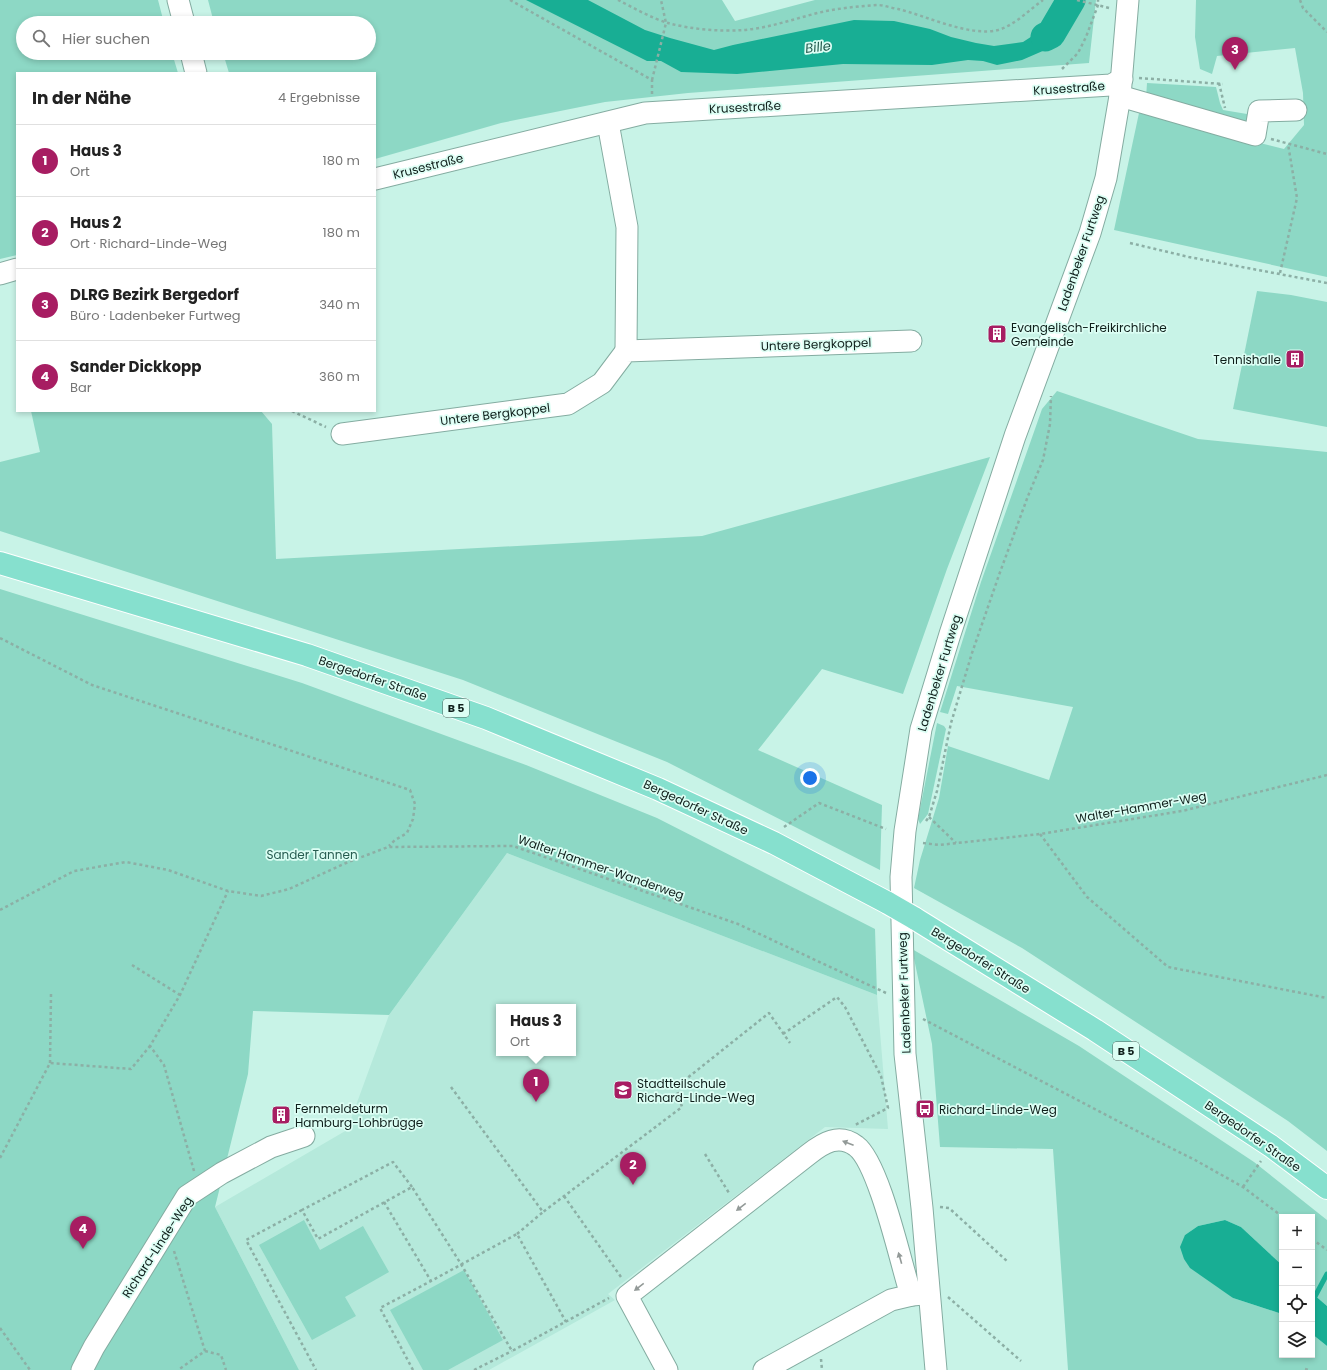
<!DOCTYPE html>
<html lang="de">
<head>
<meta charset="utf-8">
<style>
	:root { --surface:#fff; --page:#f6f6f6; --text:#222; --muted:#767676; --line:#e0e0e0; --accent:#a71d62 }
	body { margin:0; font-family:Poppins,sans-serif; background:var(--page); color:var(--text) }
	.controls { position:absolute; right:12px; bottom:12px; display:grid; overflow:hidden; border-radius:0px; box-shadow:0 2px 6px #0003 }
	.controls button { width:36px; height:36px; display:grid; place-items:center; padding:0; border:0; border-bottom:1px solid var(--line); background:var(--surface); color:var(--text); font:20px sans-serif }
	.you { position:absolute; left:810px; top:778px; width:14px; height:14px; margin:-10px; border:3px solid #fff; border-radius:50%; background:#1a73e8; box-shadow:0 0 0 6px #1a73e833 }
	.badge { display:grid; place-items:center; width:26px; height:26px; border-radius:50%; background:var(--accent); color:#fff; font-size:13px; font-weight:700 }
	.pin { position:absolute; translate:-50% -33px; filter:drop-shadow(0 1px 2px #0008) }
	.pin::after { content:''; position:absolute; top:21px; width:14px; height:12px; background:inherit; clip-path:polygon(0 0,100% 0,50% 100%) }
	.popup { position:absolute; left:496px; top:1004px; width:80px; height:52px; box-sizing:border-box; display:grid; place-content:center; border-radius:0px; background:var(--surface); filter:drop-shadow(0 1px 3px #0005); font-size:13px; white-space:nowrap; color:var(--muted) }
	.popup b { font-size:15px; color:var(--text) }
	.popup::after { content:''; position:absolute; left:50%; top:100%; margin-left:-8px; border:8px solid transparent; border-top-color:var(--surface) }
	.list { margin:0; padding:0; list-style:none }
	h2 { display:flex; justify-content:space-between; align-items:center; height:52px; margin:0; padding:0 16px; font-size:17px }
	h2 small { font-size:13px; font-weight:400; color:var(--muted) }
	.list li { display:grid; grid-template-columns:26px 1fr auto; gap:12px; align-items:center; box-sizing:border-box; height:72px; padding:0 16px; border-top:1px solid var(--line) }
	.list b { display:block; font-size:15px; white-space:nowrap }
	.list p { margin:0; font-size:13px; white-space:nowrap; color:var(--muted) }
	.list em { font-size:13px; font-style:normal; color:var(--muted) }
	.icon { flex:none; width:22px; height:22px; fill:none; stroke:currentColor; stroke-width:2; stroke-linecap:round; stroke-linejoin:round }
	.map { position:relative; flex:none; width:1327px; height:1370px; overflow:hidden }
	.search { position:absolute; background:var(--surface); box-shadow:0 2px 6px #0003; left:16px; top:16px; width:360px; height:44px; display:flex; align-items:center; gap:10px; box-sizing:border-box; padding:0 14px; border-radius:22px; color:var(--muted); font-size:15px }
	.panel { position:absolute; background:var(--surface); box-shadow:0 2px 6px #0003; left:16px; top:72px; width:360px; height:340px; border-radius:0px }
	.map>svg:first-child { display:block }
	.built { fill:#b5e9db; fill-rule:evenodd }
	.green { fill:#8dd8c5 }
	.water { fill:#18ae94 }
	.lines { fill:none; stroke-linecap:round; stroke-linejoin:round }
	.stream { stroke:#18ae94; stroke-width:5 }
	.river { stroke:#18ae94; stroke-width:29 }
	.minor-casing { stroke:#84aca1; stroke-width:23 }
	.major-casing { stroke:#fff; stroke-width:24 }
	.path { stroke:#8cafa5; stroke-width:2.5; stroke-dasharray:3 3; stroke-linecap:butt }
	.minor { stroke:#fff; stroke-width:21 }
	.major { stroke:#86e0ce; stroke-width:22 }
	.major-bridge-casing { stroke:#fff; stroke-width:24; stroke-linecap:butt }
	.major-bridge { stroke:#86e0ce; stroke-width:22 }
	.oneway { fill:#939a98 }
	.labels { text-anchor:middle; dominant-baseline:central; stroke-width:3.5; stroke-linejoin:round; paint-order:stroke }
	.shield { fill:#dcfef4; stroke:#4c625c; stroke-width:1 }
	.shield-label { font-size:11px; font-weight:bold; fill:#0f1f1b }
	.street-label { font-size:12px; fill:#0f1f1b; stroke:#dcfef4 }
	.poi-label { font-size:12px; fill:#0f1f1b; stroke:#dcfef4; text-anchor:start }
	.park-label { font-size:12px; fill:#275d51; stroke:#dcfef4 }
	.water-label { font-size:13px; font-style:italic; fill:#1e5549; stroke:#dcfef4 }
</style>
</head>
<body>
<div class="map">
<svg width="1327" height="1370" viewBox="0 0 1327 1370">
	<rect width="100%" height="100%" fill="#c8f3e7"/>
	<path class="built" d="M 507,853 L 877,995 L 888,1129 L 825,1127 L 608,1294 L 615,1300 L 489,1370 L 299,1370 L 215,1207 L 347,1130 L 389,1015 ZM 499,1007 L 573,1007 L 573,1053 L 499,1053 Z"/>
	<g class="green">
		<path d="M 0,0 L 158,0 L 164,23 L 23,23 L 23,53 L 172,53 L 178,73 L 17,73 L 17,255 L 0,259 Z"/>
		<path d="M 208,0 L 722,0 L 735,21 L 815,0 L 1096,0 L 1089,63 L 688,93 L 605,102 L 501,123 L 375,159 L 375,73 L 229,73 L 223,53 L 369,53 L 369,23 L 214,23 Z"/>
		<path d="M 1196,0 L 1327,0 L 1327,277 L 1114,230 L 1139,113 L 1284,149 L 1304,125 L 1303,93 L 1295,48 L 1217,56 L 1212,74 L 1200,69 L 1195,37 Z"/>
		<path d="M 1147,83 L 1216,87 L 1220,103 L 1223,110 L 1253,115 L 1253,122 L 1198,113 L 1146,98 Z"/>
		<path d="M 1257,291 L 1291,295 L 1327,302 L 1327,427 L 1233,409 Z"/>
		<path d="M 1057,391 L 1198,439 L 1327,452 L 1327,1151 L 1288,1121 L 1022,948 L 914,888 L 920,860 L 939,798 L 948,746 L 1049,780 L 1073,707 L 957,686 L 948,714 L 940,712 L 981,582 L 1035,429 L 1042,409 Z"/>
		<path d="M 31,411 L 261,411 L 272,424 L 276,559 L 702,536 L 990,457 L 947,569 L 903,694 L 822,669 L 758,750 L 882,805 L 880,870 L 667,762 L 463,680 L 0,531 L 0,462 L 40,452 Z"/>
		<path d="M 0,589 L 302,683 L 526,765 L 657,818 L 875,929 L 877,995 L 507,853 L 389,1015 L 253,1011 L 248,1074 L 215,1207 L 299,1370 L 0,1370 Z"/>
		<path d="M 937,723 L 944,726 L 946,729 L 928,814 L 920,824 L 918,819 Z"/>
		<path d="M 912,949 L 1079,1046 L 1254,1162 L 1327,1220 L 1327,1306 L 1312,1293 L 1312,1217 L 1282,1217 L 1282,1265 L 1241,1227 L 1225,1220 L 1198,1226 L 1185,1235 L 1233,1298 L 1282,1314 L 1282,1355 L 1312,1355 L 1312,1334 L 1327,1346 L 1327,1370 L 1068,1370 L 1053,1149 L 940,1147 L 932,1044 Z"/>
		<path d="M 304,1220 L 320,1250 L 363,1226 L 389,1272 L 345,1297 L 356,1316 L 312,1340 L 259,1245 Z"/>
		<path d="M 464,1270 L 503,1340 L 448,1370 L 423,1370 L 390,1310 Z"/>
	</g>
	<g class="water">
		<path d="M 526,0 L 588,0 L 645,30 L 670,38 L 714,50 L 733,45 L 854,20 L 894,21 L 930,29 L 951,37 L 976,43 L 994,46 L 1023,42 L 1040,31 L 1063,0 L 1076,12 L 1065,30 L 1045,50 L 1022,60 L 997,65 L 983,61 L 968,60 L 932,65 L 843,64 L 737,74 L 681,72 L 661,61 L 647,61 Z"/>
		<path d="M 1225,1220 L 1241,1227 L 1282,1265 L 1282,1314 L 1233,1298 L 1190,1268 L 1184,1259 L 1180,1247 L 1185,1235 L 1198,1226 Z"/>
		<path d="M 1312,1293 L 1327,1306 L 1327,1346 L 1312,1334 Z"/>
	</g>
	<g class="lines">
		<path class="stream" d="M 1312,1302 L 1327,1274"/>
		<path class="river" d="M 1045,37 L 1051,34 L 1071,0"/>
		<defs>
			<g id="minor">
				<path d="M 178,0 L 184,23"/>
				<path d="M 191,53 L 196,73"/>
				<path d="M 1120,96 L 1255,135 L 1259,111 L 1296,110"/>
				<path d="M 608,123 L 627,227 L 626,351"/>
				<path d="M 375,179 L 645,113 L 1111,85 L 1122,79"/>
				<path d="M 0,274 L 17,269"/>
				<path d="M 342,434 L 568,404 L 602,383 L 626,351 L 911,341"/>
				<path d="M 82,1370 L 94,1347 L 187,1196 L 222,1173 L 271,1147 L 304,1136"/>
				<path d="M 667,1370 L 627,1296 L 809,1154 C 823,1143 839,1133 856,1146 C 878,1162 899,1255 908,1285 L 912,1295"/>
				<path d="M 764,1370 L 891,1300 L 912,1295 L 924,1294"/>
				<path d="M 936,1370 L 922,1208 L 905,1054 L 901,877 L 905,831 L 921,729 L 950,634 L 1015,436 L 1090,233 L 1106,178 L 1120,96 L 1128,0"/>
			</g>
			<g id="major">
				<path d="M 0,563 L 307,655 L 486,718 L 658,789 L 774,843 L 888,903"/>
				<path d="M 914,918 L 1095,1030 L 1271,1146 L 1327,1188"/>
			</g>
		</defs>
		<use href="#minor" class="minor-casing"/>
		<use href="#major" class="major-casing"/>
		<g class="path">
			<path d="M 510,0 L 652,80 L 652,94"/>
			<path d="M 618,0 C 632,7 653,19 668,23 C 690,29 720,32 743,30 C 771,28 799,17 826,11 C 843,8 860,6 877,5 C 884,5 891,8 898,9 C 927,16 969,37 998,30 C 1015,25 1029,10 1043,0"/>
			<path d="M 1077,0 L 1109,8"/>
			<path d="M 1300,0 L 1303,8 L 1327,32"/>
			<path d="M 1062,69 L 1078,53 L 1086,37 L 1098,5 L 1098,0"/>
			<path d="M 1139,78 L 1223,84"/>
			<path d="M 652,80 L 666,23 L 661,0"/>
			<path d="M 1219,83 L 1225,108"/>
			<path d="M 1271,139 L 1327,154"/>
			<path d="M 1130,243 L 1189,257 L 1327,283"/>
			<path d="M 1280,273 L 1297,198 L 1288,144"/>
			<path d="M 292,411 L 326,427"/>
			<path d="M 0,638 L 92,685 L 410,790 L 415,804 L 413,819 L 407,833 L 395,840 L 389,846"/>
			<path d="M 929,817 L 956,843"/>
			<path d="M 926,821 L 929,817 L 937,791 L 951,723 L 972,653 L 999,575 L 1028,496 L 1043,460 L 1050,424 L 1051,396"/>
			<path d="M 784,827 L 819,803 L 886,829"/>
			<path d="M 1040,834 L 1087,897 L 1168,967 L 1327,998"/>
			<path d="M 923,843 L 939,845 L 1040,834 L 1182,811 L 1327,775"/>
			<path d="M 0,910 L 74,871 L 126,862 L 168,870 L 228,891 L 261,896 L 289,889 L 346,863 L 388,847 L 513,846 L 738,924 L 886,993"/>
			<path d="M 132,965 L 180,995"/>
			<path d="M 923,1019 L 1131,1128 L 1195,1160 L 1243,1187 L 1283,1217"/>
			<path d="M 783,1034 L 837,997 L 845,1007 L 881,1076 L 888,1108 L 855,1125"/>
			<path d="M 50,1063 L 51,994"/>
			<path d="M 451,1087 L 543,1212 L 682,1107 L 676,1087 L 769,1013 L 790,1043"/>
			<path d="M 705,1154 L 729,1193"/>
			<path d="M 0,1158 L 50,1063 L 131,1069 L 150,1046"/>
			<path d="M 194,1171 L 164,1065 L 150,1046 L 180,995 L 228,891"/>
			<path d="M 412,1187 L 393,1162 L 302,1210 L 318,1239 L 412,1187 L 461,1264 L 512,1351 L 609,1298"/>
			<path d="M 1243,1187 L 1261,1161"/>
			<path d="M 564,1196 L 621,1277"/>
			<path d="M 384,1202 L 431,1281 L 517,1234 L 566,1322"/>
			<path d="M 940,1207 L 949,1208 L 1008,1262"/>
			<path d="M 302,1210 L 246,1240 L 316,1370"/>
			<path d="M 517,1234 L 543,1212"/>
			<path d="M 1312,1239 L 1327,1250"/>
			<path d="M 174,1251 L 205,1351 L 178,1370"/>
			<path d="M 948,1297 L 1021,1361"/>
			<path d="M 0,1328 L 30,1370"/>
			<path d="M 205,1351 L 221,1355 L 226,1370"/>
			<path d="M 821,1359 L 822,1370"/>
			<path d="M 1305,1369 L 1309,1370"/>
			<path d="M 413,1370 L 380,1308 L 431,1281"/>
			<path d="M 474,1370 L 512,1351"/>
		</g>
		<use href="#minor" class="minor"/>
		<use href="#major" class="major"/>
		<defs>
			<path id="major-bridge" d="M 888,903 L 914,918"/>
		</defs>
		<use href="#major-bridge" class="major-bridge-casing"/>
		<use href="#major-bridge" class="major-bridge"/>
	</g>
	<defs><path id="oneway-solid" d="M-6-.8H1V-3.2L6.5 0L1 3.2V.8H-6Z"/></defs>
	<g class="oneway">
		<use href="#oneway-solid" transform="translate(848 1143) rotate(-159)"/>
		<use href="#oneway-solid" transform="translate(741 1207) rotate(142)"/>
		<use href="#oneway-solid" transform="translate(900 1258) rotate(-106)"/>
		<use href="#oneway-solid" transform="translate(639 1287) rotate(142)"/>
	</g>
	<defs>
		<symbol id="building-square" viewBox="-11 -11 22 22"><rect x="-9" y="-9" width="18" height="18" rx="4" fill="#a71d62" stroke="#dcfef4"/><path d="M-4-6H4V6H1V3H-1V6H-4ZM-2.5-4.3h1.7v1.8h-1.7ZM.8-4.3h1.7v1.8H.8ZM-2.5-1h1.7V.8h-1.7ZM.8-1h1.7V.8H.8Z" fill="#fff"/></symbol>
		<symbol id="school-square" viewBox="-11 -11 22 22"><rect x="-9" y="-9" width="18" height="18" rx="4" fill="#a71d62" stroke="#dcfef4"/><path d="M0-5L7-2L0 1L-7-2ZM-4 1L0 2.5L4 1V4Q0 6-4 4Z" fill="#fff"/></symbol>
		<symbol id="bus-square" viewBox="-11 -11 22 22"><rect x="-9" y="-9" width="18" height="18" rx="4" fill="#a71d62" stroke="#dcfef4"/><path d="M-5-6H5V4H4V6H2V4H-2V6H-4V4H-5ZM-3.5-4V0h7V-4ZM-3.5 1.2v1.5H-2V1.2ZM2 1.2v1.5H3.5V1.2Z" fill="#fff"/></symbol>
	</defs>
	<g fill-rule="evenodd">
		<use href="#building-square" x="986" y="323" width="22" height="22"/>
		<use href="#building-square" x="1284" y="348" width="22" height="22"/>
		<use href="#school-square" x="612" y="1079" width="22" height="22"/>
		<use href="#bus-square" x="914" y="1098" width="22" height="22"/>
		<use href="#building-square" x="270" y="1104" width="22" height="22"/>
	</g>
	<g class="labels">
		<g class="shield">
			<rect x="443" y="699" width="26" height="18" rx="3"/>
			<rect x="1113" y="1042" width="26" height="18" rx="3"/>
		</g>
		<g class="shield-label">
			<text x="456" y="708">B 5</text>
			<text x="1126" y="1051">B 5</text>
		</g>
		<g class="street-label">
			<text transform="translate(1069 88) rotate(-4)">Krusestraße</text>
			<text transform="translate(745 107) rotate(-3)">Krusestraße</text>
			<text transform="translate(428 166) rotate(-14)">Krusestraße</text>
			<text transform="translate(1081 253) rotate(-71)">Ladenbeker Furtweg</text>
			<text transform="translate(816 344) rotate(-2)">Untere Bergkoppel</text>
			<text transform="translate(495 414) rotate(-7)">Untere Bergkoppel</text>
			<text transform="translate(939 673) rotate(-73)">Ladenbeker Furtweg</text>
			<text transform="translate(373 678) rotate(19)">Bergedorfer Straße</text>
			<text transform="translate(696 807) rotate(25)">Bergedorfer Straße</text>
			<text transform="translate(1141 807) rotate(-10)">Walter-Hammer-Weg</text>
			<text transform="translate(601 867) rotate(19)">Walter Hammer-Wanderweg</text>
			<text transform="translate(981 960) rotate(32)">Bergedorfer Straße</text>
			<text transform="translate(904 993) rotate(-92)">Ladenbeker Furtweg</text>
			<text transform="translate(1253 1136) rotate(35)">Bergedorfer Straße</text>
			<text transform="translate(157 1247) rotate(-57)">Richard-Linde-Weg</text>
		</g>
		<g class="poi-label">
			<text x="1011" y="327">Evangelisch-Freikirchliche<tspan x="1011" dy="14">Gemeinde</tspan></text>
			<text x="1281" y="359" text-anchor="end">Tennishalle</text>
			<text x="637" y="1083">Stadtteilschule<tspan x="637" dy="14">Richard-Linde-Weg</tspan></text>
			<text x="295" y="1108">Fernmeldeturm<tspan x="295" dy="14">Hamburg-Lohbrügge</tspan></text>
			<text x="939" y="1109">Richard-Linde-Weg</text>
		</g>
		<g class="park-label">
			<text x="312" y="854">Sander Tannen</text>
		</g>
		<g class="water-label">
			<text transform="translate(818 47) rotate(-7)">Bille</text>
		</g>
	</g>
</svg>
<div class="controls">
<button>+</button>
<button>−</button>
<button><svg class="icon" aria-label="locate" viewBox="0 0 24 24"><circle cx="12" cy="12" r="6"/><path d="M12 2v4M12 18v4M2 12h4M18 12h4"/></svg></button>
<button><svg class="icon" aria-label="layers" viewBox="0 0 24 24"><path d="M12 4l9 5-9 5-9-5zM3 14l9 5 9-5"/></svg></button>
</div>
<div class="you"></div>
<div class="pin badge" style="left:536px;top:1102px">1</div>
<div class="popup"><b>Haus 3</b>Ort</div>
<div class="pin badge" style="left:633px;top:1185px">2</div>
<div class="pin badge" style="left:1235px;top:70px">3</div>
<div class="pin badge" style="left:83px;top:1249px">4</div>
<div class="search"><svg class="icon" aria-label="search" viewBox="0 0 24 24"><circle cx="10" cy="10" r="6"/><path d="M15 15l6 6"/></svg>Hier suchen</div>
<section class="panel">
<h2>In der Nähe<small>4 Ergebnisse</small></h2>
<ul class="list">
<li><span class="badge">1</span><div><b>Haus 3</b><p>Ort</p></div><em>180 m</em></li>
<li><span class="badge">2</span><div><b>Haus 2</b><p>Ort · Richard-Linde-Weg</p></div><em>180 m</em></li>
<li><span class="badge">3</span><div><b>DLRG Bezirk Bergedorf</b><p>Büro · Ladenbeker Furtweg</p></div><em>340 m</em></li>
<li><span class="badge">4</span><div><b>Sander Dickkopp</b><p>Bar</p></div><em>360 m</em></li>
</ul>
</section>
</div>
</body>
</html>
